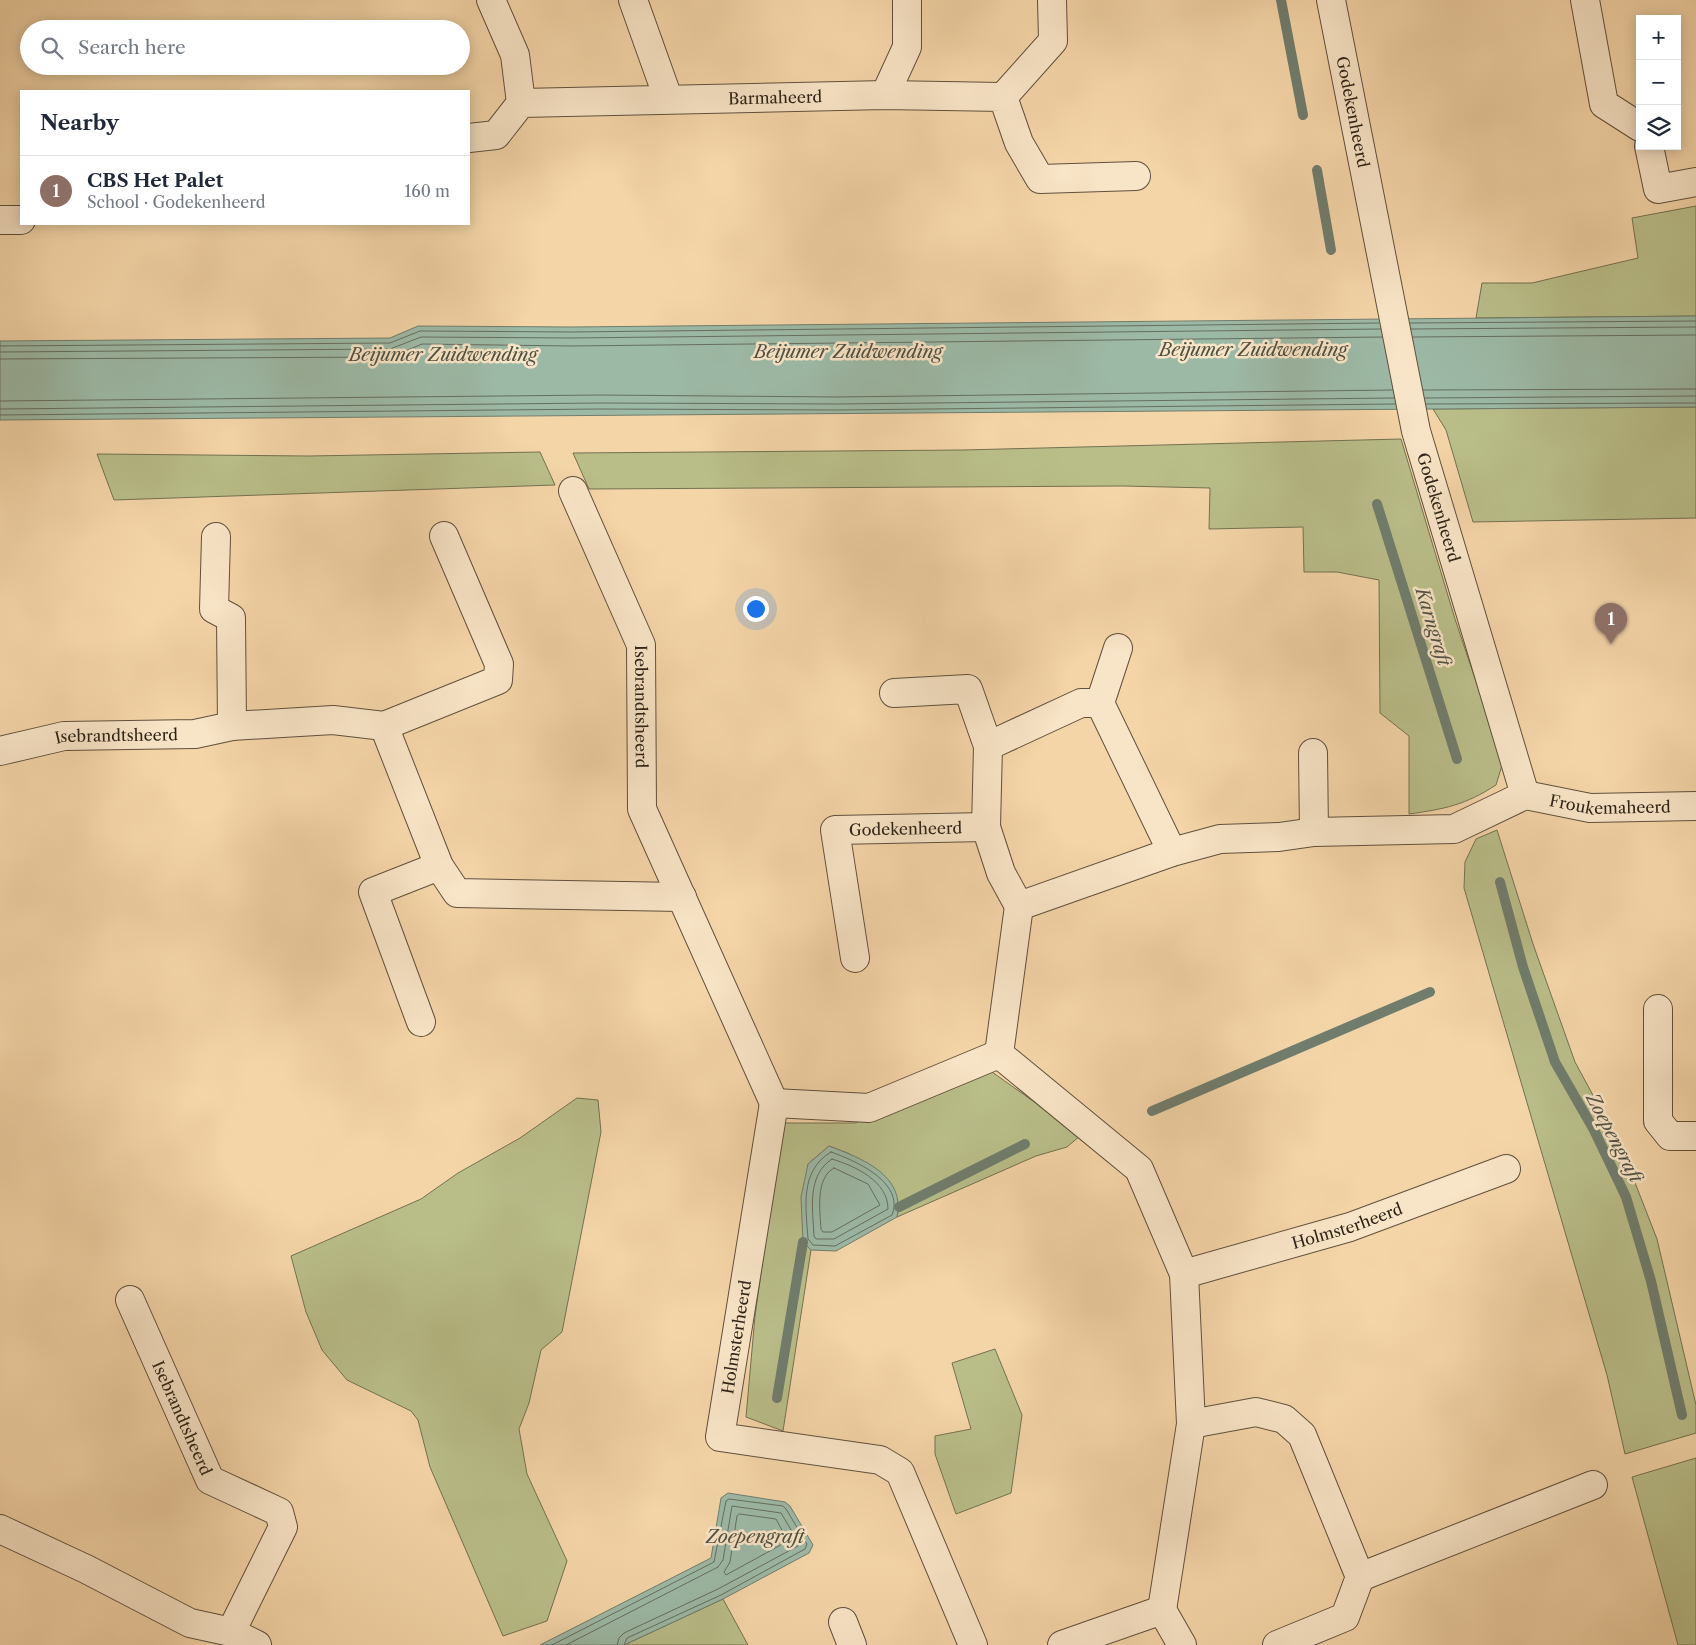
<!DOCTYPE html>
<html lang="en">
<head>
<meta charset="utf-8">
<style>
	:root { --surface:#fff; --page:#f2f2f3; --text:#1f2937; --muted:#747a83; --line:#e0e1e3; --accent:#1a73e8 }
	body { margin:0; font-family:"Libre Caslon Text",serif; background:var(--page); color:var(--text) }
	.controls { position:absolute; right:15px; top:15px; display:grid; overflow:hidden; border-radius:0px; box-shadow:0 2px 12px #0003 }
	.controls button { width:45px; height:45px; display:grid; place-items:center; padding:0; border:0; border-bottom:1px solid var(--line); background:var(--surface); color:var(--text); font:25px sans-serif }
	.you { position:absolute; left:755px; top:608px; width:18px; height:18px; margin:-12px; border:4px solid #fff; border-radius:50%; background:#1a73e8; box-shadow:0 0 0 8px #1a73e833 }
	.badge { display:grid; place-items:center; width:32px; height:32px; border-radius:50%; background:var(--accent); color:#fff; font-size:16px; font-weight:700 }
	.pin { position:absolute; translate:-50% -41px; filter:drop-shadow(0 1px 2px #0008) }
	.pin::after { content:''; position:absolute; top:26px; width:18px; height:15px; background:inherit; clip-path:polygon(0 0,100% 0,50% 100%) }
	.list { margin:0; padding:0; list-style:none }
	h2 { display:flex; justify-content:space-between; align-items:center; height:65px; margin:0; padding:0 20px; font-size:21px }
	h2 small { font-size:16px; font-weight:400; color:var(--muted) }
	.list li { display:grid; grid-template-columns:32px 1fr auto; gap:15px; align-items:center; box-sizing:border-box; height:70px; padding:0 20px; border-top:1px solid var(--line) }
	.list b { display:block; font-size:19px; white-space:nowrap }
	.list p { margin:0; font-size:16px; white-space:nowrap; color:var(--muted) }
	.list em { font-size:16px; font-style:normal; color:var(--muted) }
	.icon { flex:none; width:28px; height:28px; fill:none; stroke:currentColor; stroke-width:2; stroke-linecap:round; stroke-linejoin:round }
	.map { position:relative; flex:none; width:1696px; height:1645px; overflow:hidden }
	.search { position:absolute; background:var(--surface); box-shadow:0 2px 12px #0003; left:20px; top:20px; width:450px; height:55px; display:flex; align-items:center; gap:12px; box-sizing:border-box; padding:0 18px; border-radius:28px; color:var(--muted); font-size:19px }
	.panel { position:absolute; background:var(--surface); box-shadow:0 2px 12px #0003; left:20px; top:90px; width:450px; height:135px; border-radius:0px }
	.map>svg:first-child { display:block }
	.green { fill:#b9be89; stroke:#747150 }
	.water { fill:#9cb9a6; stroke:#707d6d }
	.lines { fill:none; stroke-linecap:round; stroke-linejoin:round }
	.shore { stroke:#656e5f; stroke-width:1 }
	.stream { stroke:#707d6d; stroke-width:10 }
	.street-casing { stroke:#60503c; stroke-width:30 }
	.street { stroke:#f8e4c6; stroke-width:28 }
	.labels { text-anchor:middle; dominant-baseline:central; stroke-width:5; stroke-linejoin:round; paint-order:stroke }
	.street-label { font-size:16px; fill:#2e2418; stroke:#f8e4c6 }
	.water-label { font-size:18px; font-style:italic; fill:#4f5143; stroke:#f8e4c6 }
</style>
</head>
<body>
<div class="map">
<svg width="1696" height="1645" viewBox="0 0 1696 1645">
	<rect width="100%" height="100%" fill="#f4d5a8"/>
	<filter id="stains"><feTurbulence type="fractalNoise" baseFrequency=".004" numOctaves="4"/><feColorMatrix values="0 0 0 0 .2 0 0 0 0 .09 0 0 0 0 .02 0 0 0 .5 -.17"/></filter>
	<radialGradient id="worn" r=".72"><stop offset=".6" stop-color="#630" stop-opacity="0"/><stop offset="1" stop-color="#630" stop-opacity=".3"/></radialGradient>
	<g class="green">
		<path d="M 1696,206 L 1696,316 L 1476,318 L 1482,283 L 1532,283 L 1638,258 L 1632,218 Z"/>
		<path d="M 1696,407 L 1696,518 L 1473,522 L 1446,430 L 1433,409 Z"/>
		<path d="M 1401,439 L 1455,619 L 1503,762 L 1496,785 C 1465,805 1445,809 1409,814 L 1409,736 L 1380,713 L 1379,580 L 1337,572 L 1304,572 L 1303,527 L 1209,529 L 1210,488 L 1123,486 L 589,489 L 573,453 L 963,450 Z"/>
		<path d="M 540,452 L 555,485 L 114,500 L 97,454 L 308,456 Z"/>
		<path d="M 1497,830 L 1533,944 L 1575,1062 L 1621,1147 L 1657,1239 L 1696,1405 L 1696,1433 L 1625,1454 L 1607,1375 L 1464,888 L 1465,862 L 1476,839 Z"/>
		<path d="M 992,1072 L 1081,1135 L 1067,1147 L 1036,1156 L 897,1217 L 899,1207 L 850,1154 L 829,1146 L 808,1164 L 803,1242 L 811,1250 L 783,1431 L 746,1417 L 755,1316 L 782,1123 L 855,1123 Z"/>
		<path d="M 577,1098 L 598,1100 L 601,1132 L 562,1332 L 541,1350 L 529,1403 L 519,1429 L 527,1474 L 567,1561 L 547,1621 L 503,1636 L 430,1467 L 418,1420 L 411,1411 L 347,1380 L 322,1350 L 306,1312 L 291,1256 L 421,1199 L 458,1173 L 520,1138 Z"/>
		<path d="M 995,1349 L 1022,1415 L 1011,1493 L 956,1514 L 935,1454 L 935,1436 L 971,1429 L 952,1363 Z"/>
		<path d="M 1696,1458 L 1696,1645 L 1678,1645 L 1632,1477 Z"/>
		<path d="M 723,1599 L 748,1645 L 624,1645 Z"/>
	</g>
	<g class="water">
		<path d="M 1696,316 L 1696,407 L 0,420 L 0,341 L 390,338 L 418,326 L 571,327 Z"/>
		<path d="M 829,1146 C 861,1158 906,1175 897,1217 L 836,1251 L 811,1250 L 803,1242 L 801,1197 L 808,1164 Z"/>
		<path d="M 728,1493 L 785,1502 L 790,1506 L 813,1545 L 809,1553 L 723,1599 L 624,1645 L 540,1645 L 711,1558 L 721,1498 Z"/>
	</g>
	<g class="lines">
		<g class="shore">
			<path d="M 1410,323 L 1696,321"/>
			<path d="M 1411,329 L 1696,327"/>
			<path d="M 1413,337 L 1696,335"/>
			<path d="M 0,346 L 390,343 L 420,331 L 571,332 L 1379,323"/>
			<path d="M 0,352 L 390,349 L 421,337 L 571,338 L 1381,329"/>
			<path d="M 0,359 L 391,357 L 422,344 L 571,346 L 1382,337"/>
			<path d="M 1423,390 L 1696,389"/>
			<path d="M 1425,398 L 1696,396"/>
			<path d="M 0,401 L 600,395 L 837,397 L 1393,390"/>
			<path d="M 1426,404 L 1696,403"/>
			<path d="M 0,409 L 600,403 L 837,404 L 1394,398"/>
			<path d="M 0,415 L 600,409 L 837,410 L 1395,404"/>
			<path d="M 831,1152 C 854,1160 905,1182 892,1215 L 835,1246 L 813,1245 L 808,1239 C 806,1208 799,1171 831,1152 Z"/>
			<path d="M 832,1159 C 855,1166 888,1181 888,1209 L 834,1239 L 816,1239 L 814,1236 C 813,1210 806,1176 832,1159 Z"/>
			<path d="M 834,1168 L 868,1184 L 880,1205 L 832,1232 L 823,1232 L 821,1229 C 820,1211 815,1178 834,1168 Z"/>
			<path d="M 740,1514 L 776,1519 L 788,1541 L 726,1575 L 724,1572 L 730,1562 L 737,1516 Z"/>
			<path d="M 552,1645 L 714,1562 L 726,1501 L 729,1499 L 783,1506 L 786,1509 L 807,1544 L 805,1549 L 721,1595 L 627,1638 L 624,1645"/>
			<path d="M 566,1645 L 718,1567 L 723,1560 L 732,1506 L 781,1513 L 799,1543 L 798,1546 L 718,1589 L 624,1633 L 619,1638 L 617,1645"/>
		</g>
		<g class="stream">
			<path d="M 1281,0 L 1303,115"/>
			<path d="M 1317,170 L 1331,250"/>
			<path d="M 1377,504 L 1457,759"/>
			<path d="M 1500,882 L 1523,967 L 1555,1062 L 1594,1130 L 1626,1197 L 1651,1281 L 1682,1415"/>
			<path d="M 1152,1111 L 1430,992"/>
			<path d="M 899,1207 L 1025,1144"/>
			<path d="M 777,1398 L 803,1242"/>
		</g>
		<defs>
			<g id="street">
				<path d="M 491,0 L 515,55 L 521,103"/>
				<path d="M 633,0 L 668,98"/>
				<path id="s1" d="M 1331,0 L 1416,431 L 1525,795"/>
				<path d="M 1585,0 L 1604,104 L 1640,127"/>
				<path d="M 885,95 L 907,47 L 907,0"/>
				<path d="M 1003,97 L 1053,41 L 1052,0"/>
				<path id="s2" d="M 469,138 L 496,135 L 521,103 L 885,95 L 1003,97 L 1019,143 L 1040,179 L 1136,176"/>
				<path d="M 1649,146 L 1658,189 L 1696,182"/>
				<path d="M 0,220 L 21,220"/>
				<path id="s3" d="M 573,491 L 641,645 L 642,809 L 774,1103"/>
				<path d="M 216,537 L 214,609 L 231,618 L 232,726"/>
				<path d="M 894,693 L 968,689 L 988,746 L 1081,703 L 1100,703 L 1172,852"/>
				<path d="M 1100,703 L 1118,648"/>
				<path d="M 384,726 L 498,680 L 499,664 L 444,536"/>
				<path d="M 988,746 L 986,827 L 1001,873 L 1019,906"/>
				<path id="s4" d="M 0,751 L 64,736 L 195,734 L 232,726 L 333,720 L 384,726 L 439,866 L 457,893 L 682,897"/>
				<path d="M 1313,753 L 1314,832"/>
				<path id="s5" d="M 1525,795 L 1590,808 L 1696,806"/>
				<path id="s6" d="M 855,958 L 835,830 L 986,827"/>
				<path d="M 1658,1009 L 1658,1121 L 1670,1136 L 1696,1136"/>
				<path d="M 421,1022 L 373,892 L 439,866"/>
				<path id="s7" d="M 1184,1274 L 1350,1227 L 1506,1169"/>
				<path id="s8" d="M 130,1300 L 210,1480 L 279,1512 L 283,1527 L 231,1632"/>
				<path d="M 1191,1424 L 1256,1412 L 1284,1419 L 1302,1435 L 1360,1577 L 1345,1617 L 1277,1645"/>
				<path d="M 0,1529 L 86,1569 L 190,1623 L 231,1632 L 257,1645"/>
				<path d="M 1360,1577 L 1593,1485"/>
				<path d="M 1162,1610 L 1191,1424 L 1184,1274 L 1139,1169 L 999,1054 L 1019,906 L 1172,852 L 1220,839 L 1279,837 L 1314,832 L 1454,829 L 1525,795"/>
				<path d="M 843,1622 L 852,1645"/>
				<path id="s9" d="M 973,1645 L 900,1472 L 880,1460 L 720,1437 L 774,1103 L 869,1108 L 999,1054"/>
				<path d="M 1062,1645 L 1162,1610 L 1182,1645"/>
			</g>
		</defs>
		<use href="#street" class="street-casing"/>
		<use href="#street" class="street"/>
	</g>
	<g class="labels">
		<g class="street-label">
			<text stroke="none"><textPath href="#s2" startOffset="322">Barmaheerd</textPath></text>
			<text stroke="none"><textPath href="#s1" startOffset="114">Godekenheerd</textPath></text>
			<text stroke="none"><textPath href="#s1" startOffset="519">Godekenheerd</textPath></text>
			<text stroke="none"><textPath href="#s3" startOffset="230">Isebrandtsheerd</textPath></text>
			<text stroke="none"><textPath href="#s4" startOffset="118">Isebrandtsheerd</textPath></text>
			<text stroke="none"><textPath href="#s5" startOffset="86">Froukemaheerd</textPath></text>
			<text stroke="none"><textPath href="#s6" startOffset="200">Godekenheerd</textPath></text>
			<text stroke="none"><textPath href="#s7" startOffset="170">Holmsterheerd</textPath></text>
			<text stroke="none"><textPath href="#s9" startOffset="474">Holmsterheerd</textPath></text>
			<text stroke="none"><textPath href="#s8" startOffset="129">Isebrandtsheerd</textPath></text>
		</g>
		<g class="water-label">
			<text x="1253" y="350">Beijumer Zuidwending</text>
			<text x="848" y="352">Beijumer Zuidwending</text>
			<text x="443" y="355">Beijumer Zuidwending</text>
			<text transform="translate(1433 627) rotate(73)">Karngraft</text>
			<text transform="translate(1614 1138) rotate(62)">Zoepengraft</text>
			<text x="755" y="1537">Zoepengraft</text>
		</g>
	</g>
	<rect width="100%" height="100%" filter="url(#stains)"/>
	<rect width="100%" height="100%" fill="url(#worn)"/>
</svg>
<div class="controls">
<button>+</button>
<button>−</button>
<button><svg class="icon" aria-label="layers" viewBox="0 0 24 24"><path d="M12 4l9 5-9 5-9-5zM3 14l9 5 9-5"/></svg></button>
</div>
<div class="you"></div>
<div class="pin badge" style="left:1611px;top:644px;background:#8d6e63">1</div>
<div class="search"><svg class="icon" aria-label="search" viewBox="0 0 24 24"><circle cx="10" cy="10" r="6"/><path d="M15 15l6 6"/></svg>Search here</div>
<section class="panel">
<h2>Nearby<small></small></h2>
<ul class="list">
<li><span class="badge" style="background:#8d6e63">1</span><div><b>CBS Het Palet</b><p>School · Godekenheerd</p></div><em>160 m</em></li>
</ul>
</section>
</div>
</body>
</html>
